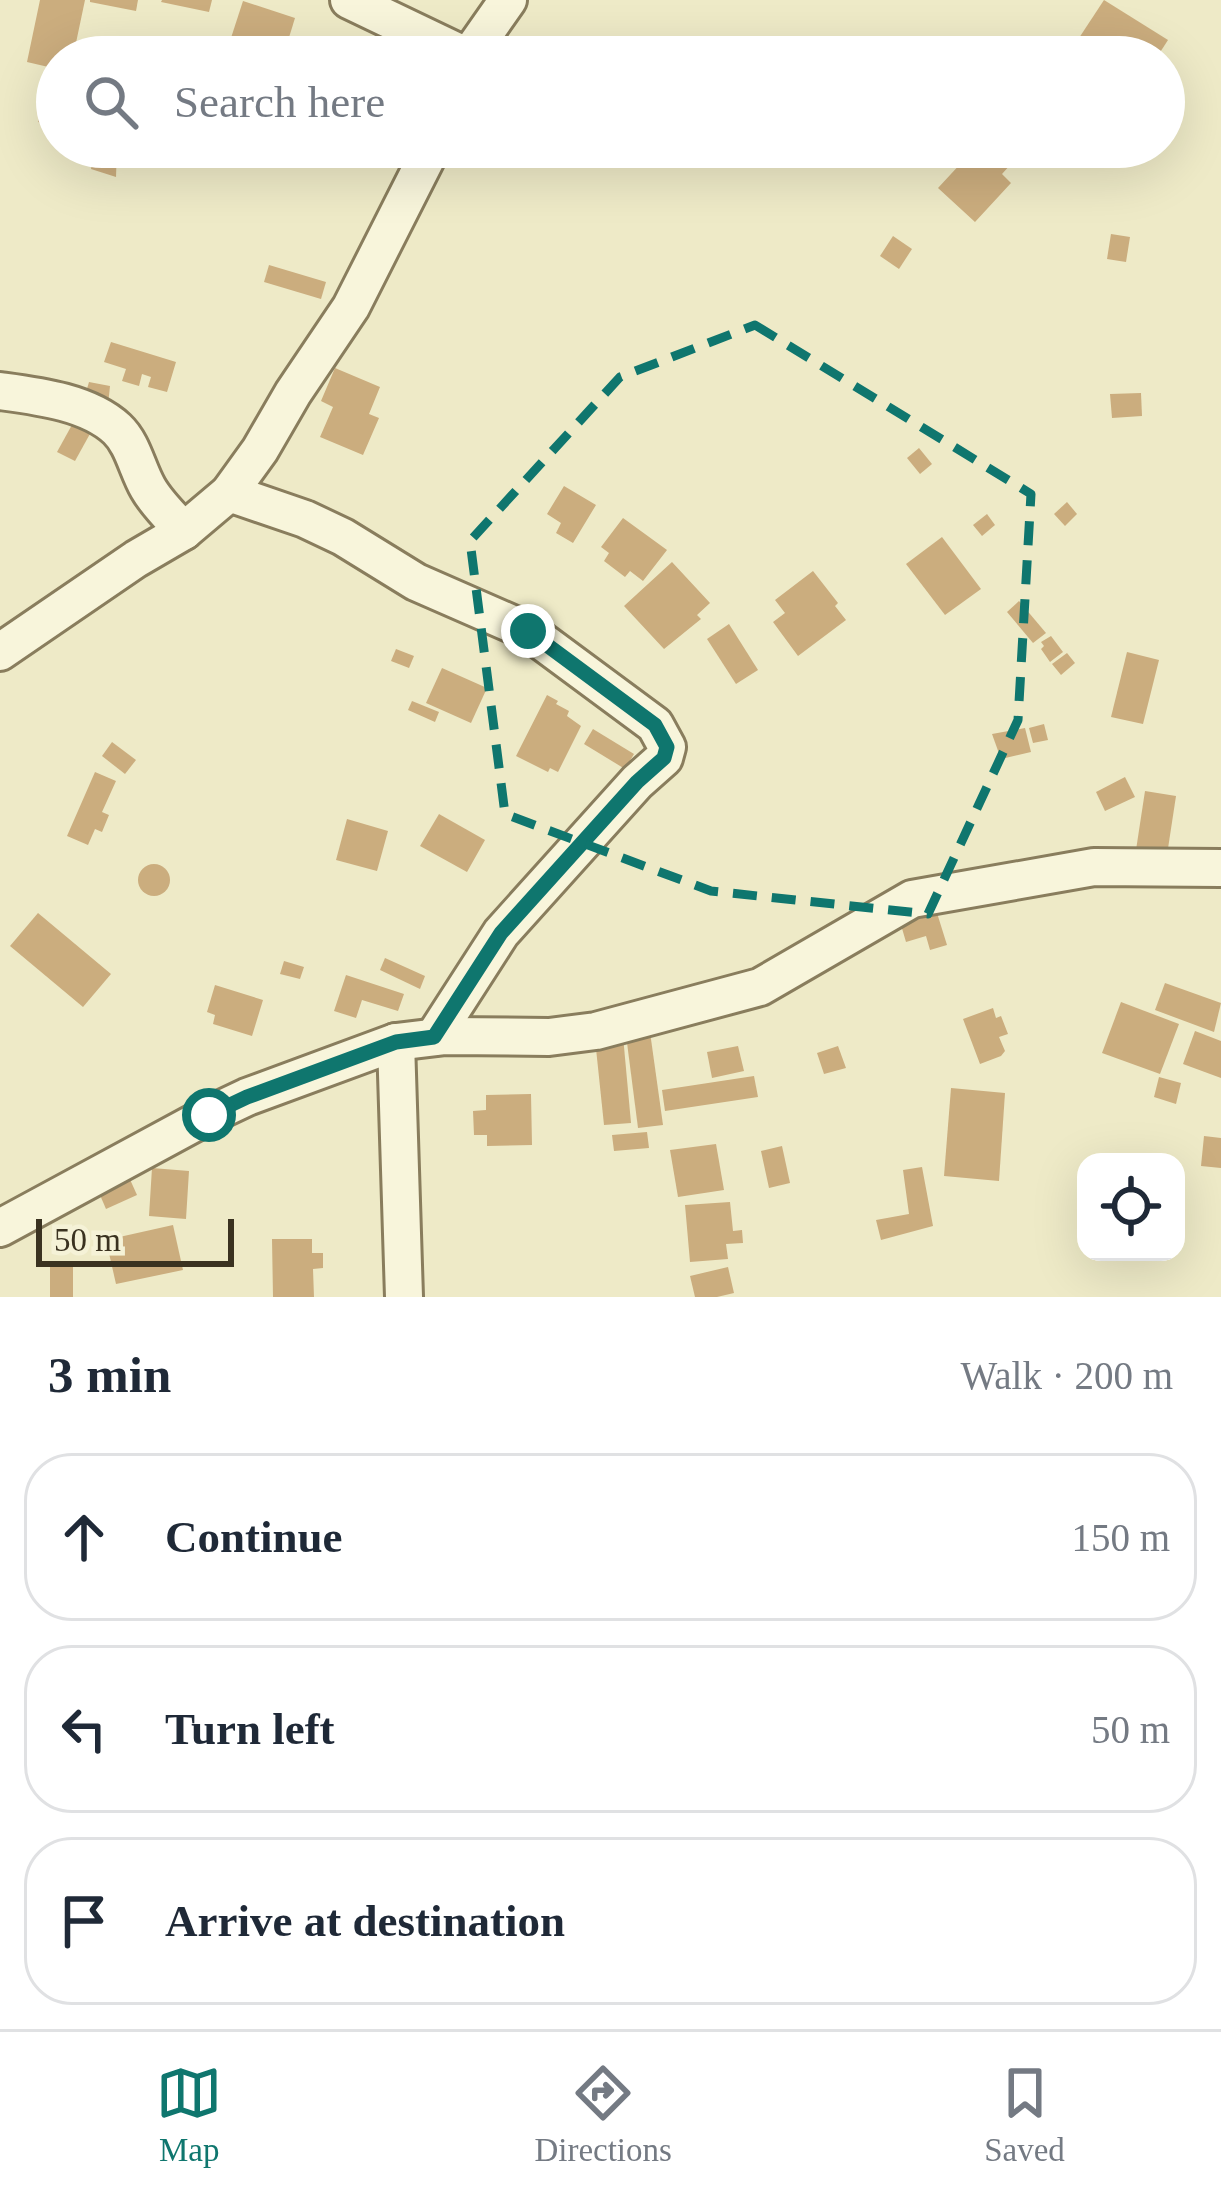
<!DOCTYPE html>
<html lang="en">
<head>
<meta charset="utf-8">
<style>
	:root { --surface:#fff; --page:#f2f2f3; --text:#1f2937; --muted:#747a83; --line:#e0e1e3; --accent:#0f766e }
	body { margin:0; font-family:Georgia,serif; background:var(--page); color:var(--text) }
	.controls { position:absolute; right:36px; bottom:36px; display:grid; overflow:hidden; border-radius:24px; box-shadow:0 12px 48px #0002 }
	.controls button { width:108px; height:108px; display:grid; place-items:center; padding:0; border:0; border-bottom:3px solid var(--line); background:var(--surface); color:var(--text); font:60px sans-serif }
	.scale { position:absolute; left:36px; bottom:30px; width:198px; box-sizing:border-box; padding-left:12px; border:6px solid #3a3220; border-top:0; font-size:33px; line-height:42px; white-space:nowrap; color:#3a3220; -webkit-text-stroke:9px #f5f2d7; paint-order:stroke }
	.stop { position:absolute; width:36px; height:36px; margin:-27px; border:9px solid #0f766e; border-radius:50%; background:#fff }
	.stop.end { background:#0f766e; border-color:#fff; box-shadow:0 3px 12px #0008 }
	.list { margin:0; padding:0; list-style:none }
	h2 { display:flex; justify-content:space-between; align-items:center; height:156px; margin:0; padding:0 48px; font-size:51px }
	h2 small { font-size:39px; font-weight:400; color:var(--muted) }
	.list li { display:grid; grid-template-columns:78px 1fr auto; gap:36px; align-items:center; box-sizing:border-box; height:168px; margin:0 24px 24px; padding:0 24px; border:3px solid var(--line); border-radius:48px }
	.list b { display:block; font-size:45px; white-space:nowrap }
	.list em { font-size:39px; font-style:normal; color:var(--muted) }
	.icon { flex:none; width:66px; height:66px; fill:none; stroke:currentColor; stroke-width:2; stroke-linecap:round; stroke-linejoin:round }
	.map { position:relative; flex:none; width:1221px; height:1297px; overflow:hidden }
	.search { position:absolute; background:var(--surface); box-shadow:0 12px 48px #0002; left:36px; right:36px; top:36px; height:132px; display:flex; align-items:center; gap:30px; box-sizing:border-box; padding:0 42px; border-radius:66px; color:var(--muted); font-size:45px }
	.sheet { height:732px; background:var(--surface) }
	nav { display:flex; justify-content:space-around; align-items:center; box-sizing:border-box; height:168px; border-top:3px solid var(--line); background:var(--surface); font-size:33px; color:var(--muted) }
	nav a { display:grid; justify-items:center; gap:6px }
	nav .on { color:var(--accent) }
	.map>svg:first-child { display:block }
	.building { fill:#cbad7e }
	.lines { fill:none; stroke-linecap:round; stroke-linejoin:round }
	.minor-casing { stroke:#897d5d; stroke-width:42 }
	.minor { stroke:#f8f5db; stroke-width:36 }
	.route { stroke:#0f766e; stroke-width:15 }
	.marked { fill:none; stroke:#0f766e; stroke-width:9; stroke-dasharray:24 15; stroke-linejoin:round }
</style>
</head>
<body>
<div class="map">
<svg width="1221" height="1297" viewBox="0 0 1221 1297">
	<rect width="100%" height="100%" fill="#eeeac7"/>
	<g class="building">
		<path d="M 40,0 L 85,0 L 73,57 L 57,57 L 57,69 L 27,62 Z"/>
		<path d="M 90,0 L 138,0 L 136,11 L 90,2 Z"/>
		<path d="M 162,0 L 212,0 L 209,12 L 161,2 Z"/>
		<path d="M 1104,0 L 1168,40 L 1157,57 L 1108,57 L 1079,38 Z"/>
		<path d="M 243,1 L 295,18 L 283,57 L 230,41 Z"/>
		<path d="M 52,73 L 57,75 L 57,127 L 38,122 Z"/>
		<path d="M 95,147 L 117,147 L 116,177 L 91,169 Z"/>
		<path d="M 976,147 L 992,147 L 1011,164 L 1002,174 L 1011,183 L 975,222 L 938,188 Z"/>
		<path d="M 1111,234 L 1130,237 L 1126,262 L 1107,259 Z"/>
		<path d="M 893,236 L 912,249 L 899,269 L 880,256 Z"/>
		<path d="M 269,265 L 326,282 L 321,299 L 264,282 Z"/>
		<path d="M 111,342 L 176,362 L 167,392 L 148,387 L 151,377 L 142,374 L 139,386 L 122,381 L 126,369 L 104,362 Z"/>
		<path d="M 335,368 L 380,387 L 369,414 L 379,418 L 363,455 L 320,437 L 333,407 L 321,401 Z"/>
		<path d="M 89,382 L 110,386 L 108,405 L 84,399 Z"/>
		<path d="M 1141,393 L 1142,416 L 1112,418 L 1110,394 Z"/>
		<path d="M 73,423 L 91,432 L 75,461 L 57,452 Z"/>
		<path d="M 919,448 L 932,464 L 920,474 L 907,458 Z"/>
		<path d="M 564,486 L 596,505 L 573,543 L 556,533 L 561,523 L 547,514 Z"/>
		<path d="M 1067,502 L 1077,514 L 1065,526 L 1054,514 Z"/>
		<path d="M 987,514 L 995,525 L 982,536 L 973,525 Z"/>
		<path d="M 623,518 L 667,550 L 643,581 L 630,571 L 625,577 L 604,561 L 609,553 L 601,547 Z"/>
		<path d="M 942,537 L 981,589 L 945,615 L 906,564 Z"/>
		<path d="M 672,562 L 710,603 L 697,615 L 701,619 L 664,649 L 624,606 Z"/>
		<path d="M 813,571 L 838,603 L 835,606 L 846,620 L 798,656 L 773,622 L 785,613 L 775,600 Z"/>
		<path d="M 1019,601 L 1046,633 L 1033,643 L 1007,612 Z"/>
		<path d="M 729,624 L 758,670 L 736,684 L 707,639 Z"/>
		<path d="M 1051,636 L 1063,652 L 1050,662 L 1041,649 L 1044,646 L 1041,642 Z"/>
		<path d="M 396,649 L 414,656 L 409,668 L 391,661 Z"/>
		<path d="M 1127,652 L 1159,660 L 1143,724 L 1111,717 Z"/>
		<path d="M 1067,653 L 1075,663 L 1061,675 L 1052,664 Z"/>
		<path d="M 442,668 L 487,688 L 471,723 L 426,703 Z"/>
		<path d="M 547,695 L 558,701 L 556,704 L 569,711 L 567,716 L 581,726 L 558,772 L 550,768 L 548,772 L 516,756 Z"/>
		<path d="M 412,701 L 439,712 L 435,722 L 408,710 Z"/>
		<path d="M 1044,724 L 1048,740 L 1033,743 L 1029,728 Z"/>
		<path d="M 1025,728 L 1031,752 L 1001,759 L 992,734 Z"/>
		<path d="M 593,729 L 634,754 L 625,769 L 584,744 Z"/>
		<path d="M 112,742 L 136,760 L 125,774 L 102,756 Z"/>
		<path d="M 95,772 L 116,781 L 102,812 L 109,815 L 102,832 L 95,829 L 88,845 L 67,836 Z"/>
		<path d="M 1125,777 L 1135,797 L 1105,811 L 1096,792 Z"/>
		<path d="M 1145,791 L 1176,796 L 1167,855 L 1136,850 Z"/>
		<path d="M 439,814 L 485,840 L 467,872 L 420,846 Z"/>
		<path d="M 347,819 L 388,831 L 377,871 L 336,860 Z"/>
		<circle cx="154" cy="880" r="16"/>
		<path d="M 38,913 L 111,974 L 83,1007 L 10,946 Z"/>
		<path d="M 937,913 L 947,945 L 930,950 L 926,936 L 906,942 L 901,925 Z"/>
		<path d="M 385,958 L 425,976 L 420,989 L 380,970 Z"/>
		<path d="M 284,961 L 304,967 L 300,979 L 280,974 Z"/>
		<path d="M 346,975 L 404,994 L 398,1011 L 362,1000 L 356,1018 L 334,1011 Z"/>
		<path d="M 1165,983 L 1221,1003 L 1214,1032 L 1155,1010 Z"/>
		<path d="M 215,985 L 263,1000 L 252,1036 L 213,1024 L 215,1015 L 207,1012 Z"/>
		<path d="M 1121,1002 L 1179,1024 L 1160,1074 L 1102,1053 Z"/>
		<path d="M 993,1008 L 996,1018 L 1001,1016 L 1008,1034 L 999,1037 L 1005,1051 L 1001,1056 L 980,1064 L 963,1019 Z"/>
		<path d="M 1195,1031 L 1221,1041 L 1221,1078 L 1183,1064 Z"/>
		<path d="M 650,1032 L 663,1125 L 638,1128 L 626,1035 Z"/>
		<path d="M 623,1036 L 631,1123 L 604,1125 L 595,1039 Z"/>
		<path d="M 738,1046 L 744,1071 L 712,1078 L 707,1052 Z"/>
		<path d="M 838,1046 L 846,1068 L 824,1074 L 817,1053 Z"/>
		<path d="M 754,1076 L 758,1097 L 665,1111 L 662,1090 Z"/>
		<path d="M 1159,1077 L 1181,1083 L 1176,1104 L 1154,1097 Z"/>
		<path d="M 951,1088 L 1005,1093 L 999,1181 L 944,1176 Z"/>
		<path d="M 531,1094 L 532,1145 L 487,1146 L 487,1135 L 474,1135 L 473,1111 L 486,1110 L 486,1095 Z"/>
		<path d="M 647,1132 L 649,1148 L 614,1151 L 612,1135 Z"/>
		<path d="M 1204,1136 L 1221,1138 L 1221,1168 L 1201,1166 Z"/>
		<path d="M 716,1144 L 724,1190 L 678,1197 L 670,1150 Z"/>
		<path d="M 782,1146 L 790,1183 L 769,1188 L 761,1151 Z"/>
		<path d="M 922,1167 L 933,1226 L 881,1240 L 876,1220 L 909,1214 L 903,1170 Z"/>
		<path d="M 152,1168 L 189,1171 L 186,1219 L 149,1216 Z"/>
		<path d="M 128,1175 L 137,1195 L 106,1209 L 97,1188 Z"/>
		<path d="M 730,1202 L 733,1231 L 742,1230 L 743,1243 L 726,1244 L 728,1259 L 690,1262 L 685,1205 Z"/>
		<path d="M 173,1225 L 183,1270 L 116,1284 L 106,1240 Z"/>
		<path d="M 272,1239 L 312,1239 L 312,1253 L 323,1253 L 323,1268 L 313,1269 L 314,1297 L 273,1297 Z"/>
		<rect x="50" y="1262" width="23" height="35"/>
		<path d="M 728,1267 L 734,1293 L 717,1297 L 695,1297 L 690,1276 Z"/>
	</g>
	<g class="lines">
		<defs>
			<g id="minor">
				<path d="M 349,0 L 468,57 L 508,0"/>
				<path d="M 0,391 C 37,396 88,402 117,429 C 133,444 137,469 148,488 C 157,504 172,518 184,531"/>
				<path d="M 229,493 L 305,519 L 343,537 L 416,582 L 528,631 L 655,725 L 667,747 L 664,758 L 637,782 L 501,933 L 434,1037"/>
				<path d="M 0,652 L 136,559 L 184,531 L 229,493 L 260,450 L 293,393 L 351,307 L 432,147"/>
				<path d="M 396,1042 L 404,1297"/>
				<path d="M 0,1228 L 209,1115 L 247,1097 L 396,1042 L 446,1036 L 549,1037 L 596,1031 L 760,987 L 912,899 L 1094,867 L 1221,868"/>
			</g>
		</defs>
		<use href="#minor" class="minor-casing"/>
		<use href="#minor" class="minor"/>
	</g>
	<g class="lines">
		<path class="route" d="M 209,1115 L 247,1097 L 396,1042 L 434,1037 L 501,933 L 637,782 L 664,758 L 667,747 L 655,725 L 528,631"/>
	</g>
	<path class="marked" d="M 755,325 L 1031,494 L 1018,720 L 928,914 L 711,891 L 505,814 L 470,541 L 620,377 Z"/>
</svg>
<div class="controls">
<button><svg class="icon" aria-label="locate" viewBox="0 0 24 24"><circle cx="12" cy="12" r="6"/><path d="M12 2v4M12 18v4M2 12h4M18 12h4"/></svg></button>
</div>
<div class="scale">50 m</div>
<div class="stop" style="left:209px;top:1115px"></div>
<div class="stop end" style="left:528px;top:631px"></div>
<div class="search"><svg class="icon" aria-label="search" viewBox="0 0 24 24"><circle cx="10" cy="10" r="6"/><path d="M15 15l6 6"/></svg>Search here</div>
</div>
<section class="sheet">
<h2>3 min<small>Walk · 200 m</small></h2>
<ul class="list">
<li><svg class="icon" aria-label="ahead" viewBox="0 0 24 24"><path d="M12 20V5M6 11l6-6 6 6"/></svg><div><b>Continue</b></div><em>150 m</em></li>
<li><svg class="icon" aria-label="left" viewBox="0 0 24 24"><path d="M17 20v-9H6M10 6l-5 5 5 5"/></svg><div><b>Turn left</b></div><em>50 m</em></li>
<li><svg class="icon" aria-label="arrive" viewBox="0 0 24 24"><path d="M6 21V4h12l-3 4 3 4H6"/></svg><div><b>Arrive at destination</b></div></li>
</ul>
</section>
<nav>
<a class="on"><svg class="icon" aria-label="map" viewBox="0 0 24 24"><path d="M3 6l6-2 6 2 6-2v14l-6 2-6-2-6 2zM9 4v14M15 6v14"/></svg>Map</a>
<a><svg class="icon" aria-label="directions" viewBox="0 0 24 24"><path d="M12 3l9 9-9 9-9-9zM9 14v-3h6M13 9l2 2-2 2"/></svg>Directions</a>
<a><svg class="icon" aria-label="saved" viewBox="0 0 24 24"><path d="M7 4h10v16l-5-4-5 4z"/></svg>Saved</a>
</nav>
</body>
</html>
